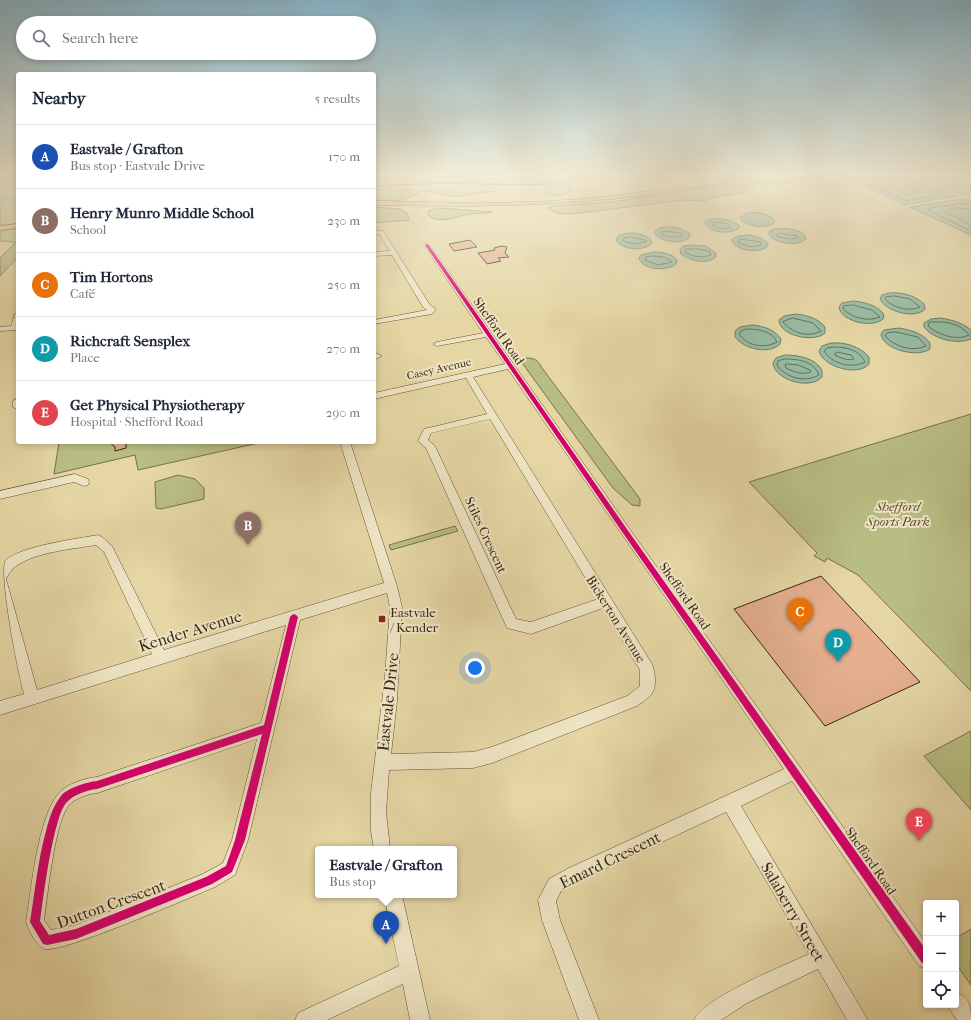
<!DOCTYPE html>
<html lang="en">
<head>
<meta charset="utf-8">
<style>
	:root { --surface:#fff; --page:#f2f2f3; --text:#1f2937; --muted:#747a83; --line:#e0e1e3; --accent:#d93025 }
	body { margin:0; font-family:"IM FELL French Canon",serif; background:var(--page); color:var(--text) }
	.controls { position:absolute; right:12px; bottom:12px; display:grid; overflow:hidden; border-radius:4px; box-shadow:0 2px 6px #0003 }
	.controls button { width:36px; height:36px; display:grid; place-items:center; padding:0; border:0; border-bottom:1px solid var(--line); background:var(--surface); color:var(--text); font:20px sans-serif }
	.you { position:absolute; left:475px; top:668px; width:14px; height:14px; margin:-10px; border:3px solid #fff; border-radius:50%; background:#1a73e8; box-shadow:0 0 0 6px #1a73e833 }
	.badge { display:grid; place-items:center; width:26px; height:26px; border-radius:50%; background:var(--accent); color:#fff; font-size:13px; font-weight:700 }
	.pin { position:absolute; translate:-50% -33px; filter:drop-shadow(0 1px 2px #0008) }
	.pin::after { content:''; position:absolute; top:21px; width:14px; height:12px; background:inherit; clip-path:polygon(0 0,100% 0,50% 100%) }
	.popup { position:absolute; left:315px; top:846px; width:142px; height:52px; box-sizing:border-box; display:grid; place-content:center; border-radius:4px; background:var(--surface); filter:drop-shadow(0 1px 3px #0005); font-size:13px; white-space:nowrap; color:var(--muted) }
	.popup b { font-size:15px; color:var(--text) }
	.popup::after { content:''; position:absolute; left:50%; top:100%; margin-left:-8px; border:8px solid transparent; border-top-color:var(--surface) }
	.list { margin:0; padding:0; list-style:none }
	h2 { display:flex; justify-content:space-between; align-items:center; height:52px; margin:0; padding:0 16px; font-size:17px }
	h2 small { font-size:13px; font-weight:400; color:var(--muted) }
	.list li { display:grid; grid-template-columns:26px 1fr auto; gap:12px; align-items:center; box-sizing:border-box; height:64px; padding:0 16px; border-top:1px solid var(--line) }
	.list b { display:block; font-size:15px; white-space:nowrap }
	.list p { margin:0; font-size:13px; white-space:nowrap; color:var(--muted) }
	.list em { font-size:13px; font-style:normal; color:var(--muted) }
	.icon { flex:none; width:22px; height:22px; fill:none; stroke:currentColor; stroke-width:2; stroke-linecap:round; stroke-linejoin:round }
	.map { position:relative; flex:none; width:971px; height:1020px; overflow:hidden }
	.search { position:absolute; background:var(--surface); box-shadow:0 2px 6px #0003; left:16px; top:16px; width:360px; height:44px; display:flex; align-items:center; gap:10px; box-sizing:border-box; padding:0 14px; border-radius:22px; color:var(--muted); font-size:15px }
	.panel { position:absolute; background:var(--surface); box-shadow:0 2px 6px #0003; left:16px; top:72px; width:360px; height:372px; border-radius:4px }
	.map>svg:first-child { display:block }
	.green { fill:#b8bd83; stroke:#77714a }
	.water { fill:#96baa2; stroke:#707e68 }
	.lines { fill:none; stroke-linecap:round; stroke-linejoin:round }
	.shore { stroke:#66705a; stroke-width:1 }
	.building { fill:#e5b090; stroke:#362512 }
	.minor-casing { stroke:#625136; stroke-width:1 }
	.major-casing { stroke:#362512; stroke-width:1 }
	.minor { fill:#eee4c4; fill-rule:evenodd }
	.major { fill:#e2bb72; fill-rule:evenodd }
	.cycleway-casing { stroke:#eee4c4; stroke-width:2 }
	.cycleway { fill:#d6006c; fill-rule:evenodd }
	.poi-dot { fill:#8f2418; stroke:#eee4c4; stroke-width:1.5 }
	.labels { text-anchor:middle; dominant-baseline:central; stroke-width:4; stroke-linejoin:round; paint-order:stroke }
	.far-street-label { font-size:11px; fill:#362512; stroke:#eee4c4 }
	.street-label { font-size:13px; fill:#362512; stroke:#eee4c4 }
	.park-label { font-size:13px; font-style:italic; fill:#564b2e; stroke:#eee4c4 }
	.poi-label { font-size:13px; fill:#362512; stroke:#eee4c4; text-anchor:start }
	.near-street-label { font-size:16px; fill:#362512; stroke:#eee4c4 }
</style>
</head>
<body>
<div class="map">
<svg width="971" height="1020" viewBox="0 0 971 1020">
	<rect width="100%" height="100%" fill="#e5d6a4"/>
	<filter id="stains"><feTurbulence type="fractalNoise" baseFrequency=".005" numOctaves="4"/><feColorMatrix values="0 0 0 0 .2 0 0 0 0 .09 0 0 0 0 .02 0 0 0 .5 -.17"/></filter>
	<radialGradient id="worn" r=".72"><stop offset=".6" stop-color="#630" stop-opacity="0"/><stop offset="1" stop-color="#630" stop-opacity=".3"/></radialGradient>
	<g class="green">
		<path d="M 753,176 L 820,176 L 783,183 L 757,184 L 747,189 L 744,193 L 721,196 L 704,201 L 683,200 L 571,214 L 557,213 L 547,208 L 554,206 L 611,202 L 669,194 Z"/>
		<path d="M 414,185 L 491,185 L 496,186 L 494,191 C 479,192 465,197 450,196 C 441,195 432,190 423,191 C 416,192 412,197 405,199 C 396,202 384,200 374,200 L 374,187 Z"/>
		<path d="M 557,185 L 571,186 L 571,191 C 563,195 555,197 546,194 L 546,187 Z"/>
		<path d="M 18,201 L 18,224 L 0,226 L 0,202 Z"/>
		<path d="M 374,207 L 400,209 L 407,213 L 409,220 L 374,223 Z"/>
		<path d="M 438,208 L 492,212 C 485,214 478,213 470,214 C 457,216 440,225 428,215 L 428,211 Z"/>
		<path d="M 14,229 L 18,231 L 18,257 L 0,276 L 0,258 L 16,242 L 0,241 L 0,231 Z"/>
		<path d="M 522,358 C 533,358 537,358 542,368 L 640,499 L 640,506 L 632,505 L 613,488 L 520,360 Z"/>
		<path d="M 971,414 L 971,691 L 858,575 L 827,558 L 825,562 L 814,556 L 817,553 L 749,482 Z"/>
		<path d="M 59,442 L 263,442 L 138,470 L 135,455 L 54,474 Z"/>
		<path d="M 178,475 L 195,479 L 204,488 L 204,499 L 161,509 L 156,508 L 155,482 Z"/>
		<path d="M 455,526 L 458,531 L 391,550 L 389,545 Z"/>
		<path d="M 971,731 L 971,810 L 924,756 Z"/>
		<path d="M 971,929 L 971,985 L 956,964 L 956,938 Z"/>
	</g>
	<g class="water">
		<path d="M 0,176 L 18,176 L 18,199 L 0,200 Z"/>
		<path d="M 374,176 L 592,176 L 555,181 L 514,179 L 479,181 L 391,182 L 374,184 Z"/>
		<path d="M 852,176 L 910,176 L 957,196 L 905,205 L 846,177 Z"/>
		<path d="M 919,176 L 949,176 L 971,185 L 971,193 L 960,194 Z"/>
		<path d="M 963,199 L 971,202 L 971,235 L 910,207 Z"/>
		<path d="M 746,213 C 755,212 770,212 775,222 C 768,230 746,227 740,218 Z"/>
		<path d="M 714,218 L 729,220 L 739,225 L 739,228 C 731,235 710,233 705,223 L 706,221 Z"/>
		<path d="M 667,227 L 680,228 L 689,233 L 690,237 C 682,245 662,242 655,234 L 655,231 L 660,228 Z"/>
		<path d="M 774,229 C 784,228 803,228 806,239 C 797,247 775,244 769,234 L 770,231 Z"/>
		<path d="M 624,234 C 633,232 644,233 651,240 L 652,243 C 644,252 622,250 616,240 L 618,236 Z"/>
		<path d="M 750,235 L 761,238 L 768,243 L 768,246 C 759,254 739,251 732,242 L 732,239 L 738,236 Z"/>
		<path d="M 690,245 L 706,246 L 716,253 L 716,257 C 707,265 690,261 681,254 L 680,250 L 683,246 Z"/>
		<path d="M 653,252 C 662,252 671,253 677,260 L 676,264 C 668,271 643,271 639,258 L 641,255 Z"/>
		<path d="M 889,293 C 901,292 915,295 924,304 L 925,309 C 915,320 885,311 880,299 L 882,295 Z"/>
		<path d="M 853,301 C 864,302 876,305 883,313 L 884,318 C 874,329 841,322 839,307 L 842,303 Z"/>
		<path d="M 795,314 C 806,315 818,318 825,327 L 825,333 C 815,343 779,336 779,320 L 784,316 Z"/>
		<path d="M 941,318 C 952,320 963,323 971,330 L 971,339 C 957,345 933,339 924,327 L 924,323 L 931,319 Z"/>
		<path d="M 752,325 C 763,326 774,329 781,339 L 780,344 C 769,355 744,349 735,337 L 735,331 L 740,327 Z"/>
		<path d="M 899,328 C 910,330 923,333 930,343 L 930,349 C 918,358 883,350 881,334 L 884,330 Z"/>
		<path d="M 831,343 C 844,342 860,346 869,357 L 869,364 C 858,377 823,367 819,351 L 822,346 Z"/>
		<path d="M 785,355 C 798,355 815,358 822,370 L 822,377 C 811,390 775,381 773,363 L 776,358 Z"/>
	</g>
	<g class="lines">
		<g class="shore">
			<path d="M 854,176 L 905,201 L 937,195 L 936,192 L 912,181 L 910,176"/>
			<path d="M 866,176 L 906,195 L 919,193 L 919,190 L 907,184 L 905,176"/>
			<path d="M 374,180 L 390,178 L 497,176"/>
			<path d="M 971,205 L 962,203 L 930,208 L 928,210 L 971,231"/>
			<path d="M 971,210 C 963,208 952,206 945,212 L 971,225"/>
			<path d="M 715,222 L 728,224 L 731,227 C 725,230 719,228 713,225 Z"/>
			<path d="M 663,231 L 682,233 L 683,235 C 676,238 669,237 662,235 Z"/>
			<path d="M 779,233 L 797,236 L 798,238 L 788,239 L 777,236 Z"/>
			<path d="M 630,237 L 645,240 L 646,242 L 634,244 L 623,241 L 624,238 Z"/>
			<path d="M 740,239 L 761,242 L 761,245 C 753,248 746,246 739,243 Z"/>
			<path d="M 687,249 L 699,249 L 710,252 L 711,255 C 702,258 694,257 686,253 L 685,251 Z"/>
			<path d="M 653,256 L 664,257 L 672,262 L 658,265 L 645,260 L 646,257 Z"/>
			<path d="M 895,296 L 910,299 L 920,307 C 909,312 893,308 885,299 L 886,297 Z"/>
			<path d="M 853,305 L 872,310 L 880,317 C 867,322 853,318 843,309 L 844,306 Z"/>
			<path d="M 793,318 L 813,323 L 821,331 C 808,338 792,333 783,322 Z"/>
			<path d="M 931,322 C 945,321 960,323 969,335 C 956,341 940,335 929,327 L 928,324 Z"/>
			<path d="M 747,329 C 758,329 772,331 777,342 C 764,349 747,346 739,334 L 741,331 Z"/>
			<path d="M 896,332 L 918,337 L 926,346 C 911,352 896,347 885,336 L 887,333 Z"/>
			<path d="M 834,347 C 846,347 860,350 865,362 C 851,369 832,364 824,351 L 827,348 Z"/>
			<path d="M 837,352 L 851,355 L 854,359 C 847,361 841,358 835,355 Z"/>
			<path d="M 785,359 C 798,359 814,361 819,375 C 805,383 786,378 777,365 L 778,361 Z"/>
			<path d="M 787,364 L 798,365 L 810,370 L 811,372 C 802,375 794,372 786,368 L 785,365 Z"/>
		</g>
	</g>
	<g class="building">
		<path d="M 470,240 L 477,247 L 454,251 L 449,244 Z"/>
		<path d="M 502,246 L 507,247 L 505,253 L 509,257 L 498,258 L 501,261 L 487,264 L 478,253 L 495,250 L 494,248 Z"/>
		<path d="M 109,442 L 126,442 L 126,448 L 115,451 L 115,447 Z"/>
		<path d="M 821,576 L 920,682 L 825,726 L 734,609 Z"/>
	</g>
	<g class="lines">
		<defs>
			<g id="minor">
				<path d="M 374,230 L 383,231 L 430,305 L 436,309 L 432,314 L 374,324 L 374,320 L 427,310 L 423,307 L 392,255 L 374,256 L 374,252 L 390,251 L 379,234 L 374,234 Z"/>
				<path d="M 427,243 L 429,244 L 631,531 L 926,943 L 926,968 L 919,966 L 792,781 L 741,806 L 868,1020 L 847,1020 L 818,969 L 747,1003 L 721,1020 L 694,1020 C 703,998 785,965 809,954 L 726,812 L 581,880 L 561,891 L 556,901 L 560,920 L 599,1020 L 579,1020 L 542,920 L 538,900 L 549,879 L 569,868 L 784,769 L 508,369 L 473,377 L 652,664 C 655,671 657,687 652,693 C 649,698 642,702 637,706 L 492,763 L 473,768 L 389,770 L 386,812 L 390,849 L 374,849 L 371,831 L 371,793 L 385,677 L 390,607 L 387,593 L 300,620 L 248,840 L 235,875 L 215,887 C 191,897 63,953 45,949 C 36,946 29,930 26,922 C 31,890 38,818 58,794 C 66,784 85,778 97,777 L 261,723 L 286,625 L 0,715 L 0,701 L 24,694 C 17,669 0,579 5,561 C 20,546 76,539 98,535 L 102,537 L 112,546 L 164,650 L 384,583 L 340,442 L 350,442 L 397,586 L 402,607 L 397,701 L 391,754 L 473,752 L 492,747 L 627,696 L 640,686 L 640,670 L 603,608 L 531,634 L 507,628 L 426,448 L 418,441 L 424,429 L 487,414 L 466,378 L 374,399 L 374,393 L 505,364 L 486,337 L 437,346 L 433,344 L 437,342 L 483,333 L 424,245 ZM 490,419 L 598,599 L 531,622 L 516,619 L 435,446 L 428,440 L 431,433 ZM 96,545 L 104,552 L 152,654 L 37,690 L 6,579 C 8,575 11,570 15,567 C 34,552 73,549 96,545 ZM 257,739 L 232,840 L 223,863 L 203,874 L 76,925 L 51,930 L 44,920 C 48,894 54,824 69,805 C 75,798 88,794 97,793 Z"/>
				<path d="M 15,314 L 18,314 L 18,330 L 0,331 L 0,327 L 11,326 Z"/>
				<path d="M 374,354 L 378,354 L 382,356 L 374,360 Z"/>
				<path d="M 18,398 L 18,410 L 13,407 L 13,401 Z"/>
				<path d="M 75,474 L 88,479 L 89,482 L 88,485 L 84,486 L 74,482 L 0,499 L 0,491 Z"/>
				<path d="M 384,895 L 402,895 L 430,1020 L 410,1020 L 403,984 L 327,1020 L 295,1020 L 298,1013 L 399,966 Z"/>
				<path d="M 956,992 C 970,998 971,1006 971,1020 L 957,1020 L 947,1005 L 956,1005 Z"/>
			</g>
			<g id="major">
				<path d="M 730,176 L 744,176 C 731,183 694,187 679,190 C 577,207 477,207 374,205 L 374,201 C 433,202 491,204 550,201 C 610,198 671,189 730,176 Z"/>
				<path d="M 18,224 L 18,228 L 0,230 L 0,226 Z"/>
			</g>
		</defs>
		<use href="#minor" class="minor-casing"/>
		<use href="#major" class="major-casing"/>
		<use href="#minor" class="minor"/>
		<use href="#major" class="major"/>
		<defs>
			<g id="cycleway">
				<path d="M 615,176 L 630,176 L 532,186 L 448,184 L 374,187 L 374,185 L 448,182 L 532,184 Z"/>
				<path d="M 426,244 L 428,244 L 629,532 L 926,950 L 926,964 L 922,963 L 625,536 L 425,245 Z"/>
				<path d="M 294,614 L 296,615 L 298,617 L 245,840 L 232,872 L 212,884 L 76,939 L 47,945 L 43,944 L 30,922 C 35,891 38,860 46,831 C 49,819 53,806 61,796 C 67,788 87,782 97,781 L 264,725 L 290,617 L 292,615 ZM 262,734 L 235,840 L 226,866 L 206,877 L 76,929 L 49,935 L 40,921 C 44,891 48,861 55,832 C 58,822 60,811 66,803 C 73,795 87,790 97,789 Z"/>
			</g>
		</defs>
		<use href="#cycleway" class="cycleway-casing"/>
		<use href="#cycleway" class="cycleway"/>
	</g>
	<linearGradient id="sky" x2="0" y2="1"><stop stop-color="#87b6cc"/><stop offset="0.55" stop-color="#f3edd6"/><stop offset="1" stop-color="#f3edd6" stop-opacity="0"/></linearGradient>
	<rect width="971" height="319" fill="url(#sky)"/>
	<rect class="poi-dot" x="378" y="615" width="8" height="8" rx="2"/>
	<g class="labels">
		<g class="far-street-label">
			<text transform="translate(439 369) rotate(-13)">Casey Avenue</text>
		</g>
		<g class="street-label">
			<text transform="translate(499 331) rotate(55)">Shefford Road</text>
			<text transform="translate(486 535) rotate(65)">Stiles Crescent</text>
			<text transform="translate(685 596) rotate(55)">Shefford Road</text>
			<text transform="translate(616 619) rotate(58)">Bickerton Avenue</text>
			<text transform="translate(871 861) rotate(55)">Shefford Road</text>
		</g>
		<g class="park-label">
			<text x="898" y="506">Shefford<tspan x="898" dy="15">Sports Park</tspan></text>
		</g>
		<g class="poi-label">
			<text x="390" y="612">Eastvale<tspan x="390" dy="15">/ Kender</tspan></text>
		</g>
		<g class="near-street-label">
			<text transform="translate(190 631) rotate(-17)">Kender Avenue</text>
			<text transform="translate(388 702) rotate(-84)">Eastvale Drive</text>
			<text transform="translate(610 860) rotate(-26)">Emard Crescent</text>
			<text transform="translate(111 904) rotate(-20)">Dutton Crescent</text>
			<text transform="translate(793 912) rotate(60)">Salaberry Street</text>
		</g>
	</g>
	<rect width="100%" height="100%" filter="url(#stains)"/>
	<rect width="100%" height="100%" fill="url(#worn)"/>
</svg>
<div class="controls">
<button>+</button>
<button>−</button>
<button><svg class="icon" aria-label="locate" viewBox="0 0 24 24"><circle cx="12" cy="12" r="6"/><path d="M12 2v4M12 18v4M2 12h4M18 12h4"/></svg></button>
</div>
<div class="you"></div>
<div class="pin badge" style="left:386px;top:944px;background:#1a4fb4">A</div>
<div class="popup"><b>Eastvale / Grafton</b>Bus stop</div>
<div class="pin badge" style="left:248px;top:545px;background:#8d6e63">B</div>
<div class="pin badge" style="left:800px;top:631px;background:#e8710a">C</div>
<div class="pin badge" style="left:838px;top:662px;background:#0f9aa8">D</div>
<div class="pin badge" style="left:919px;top:841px;background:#e0444e">E</div>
<div class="search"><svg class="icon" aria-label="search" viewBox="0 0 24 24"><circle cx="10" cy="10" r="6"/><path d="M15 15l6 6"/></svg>Search here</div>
<section class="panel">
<h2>Nearby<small>5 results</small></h2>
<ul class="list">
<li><span class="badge" style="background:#1a4fb4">A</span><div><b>Eastvale / Grafton</b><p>Bus stop · Eastvale Drive</p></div><em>170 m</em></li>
<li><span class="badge" style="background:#8d6e63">B</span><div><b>Henry Munro Middle School</b><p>School</p></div><em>230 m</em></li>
<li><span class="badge" style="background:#e8710a">C</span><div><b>Tim Hortons</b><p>Café</p></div><em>250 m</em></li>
<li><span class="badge" style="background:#0f9aa8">D</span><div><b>Richcraft Sensplex</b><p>Place</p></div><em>270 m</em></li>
<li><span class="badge" style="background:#e0444e">E</span><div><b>Get Physical Physiotherapy</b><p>Hospital · Shefford Road</p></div><em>290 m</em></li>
</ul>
</section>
</div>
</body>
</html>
